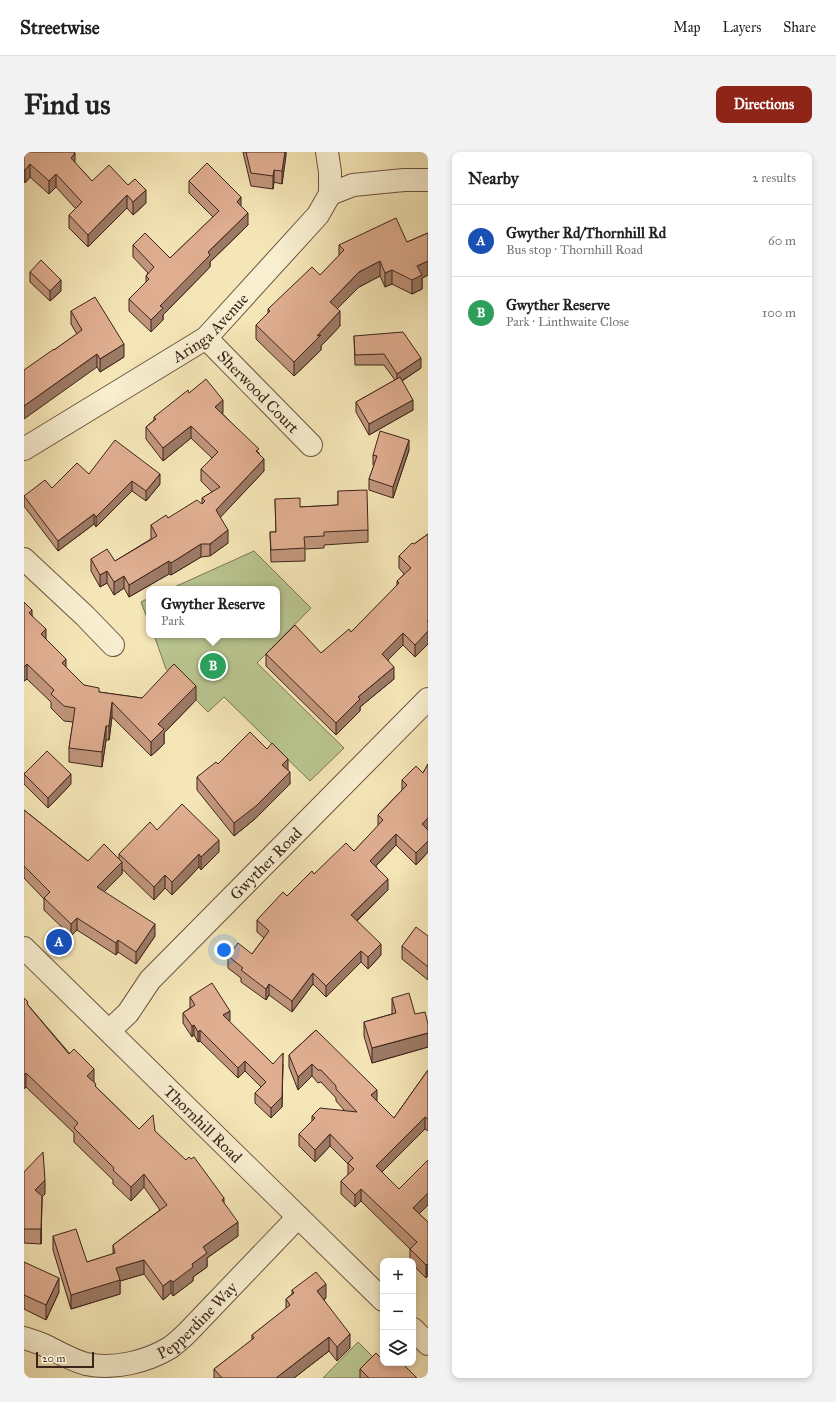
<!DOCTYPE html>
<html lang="en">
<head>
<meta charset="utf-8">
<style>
	:root { --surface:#fff; --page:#f2f2f2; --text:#222; --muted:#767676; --line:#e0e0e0; --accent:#8f2418 }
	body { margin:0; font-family:"IM FELL Great Primer",serif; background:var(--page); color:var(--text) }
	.controls { position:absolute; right:12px; bottom:12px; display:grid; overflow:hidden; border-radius:8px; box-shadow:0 2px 6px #0003 }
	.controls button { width:36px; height:36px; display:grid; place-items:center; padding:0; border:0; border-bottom:1px solid var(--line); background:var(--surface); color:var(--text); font:20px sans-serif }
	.scale { position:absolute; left:12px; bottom:10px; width:58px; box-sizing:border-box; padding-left:4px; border:2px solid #3d241b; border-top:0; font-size:11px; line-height:14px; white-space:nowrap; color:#3d241b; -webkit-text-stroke:3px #f8efd0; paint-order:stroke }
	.you { position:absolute; left:200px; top:798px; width:14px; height:14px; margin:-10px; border:3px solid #fff; border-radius:50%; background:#1a73e8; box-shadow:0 0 0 6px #1a73e833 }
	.badge { display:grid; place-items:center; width:26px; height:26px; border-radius:50%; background:var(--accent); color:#fff; font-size:13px; font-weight:700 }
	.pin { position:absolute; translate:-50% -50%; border:2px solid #fff; box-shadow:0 1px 4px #0006 }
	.popup { position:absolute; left:122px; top:434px; width:134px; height:52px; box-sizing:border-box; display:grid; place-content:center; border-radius:8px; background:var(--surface); filter:drop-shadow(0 1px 3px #0005); font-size:13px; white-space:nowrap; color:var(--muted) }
	.popup b { font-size:15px; color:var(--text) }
	.popup::after { content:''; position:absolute; left:50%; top:100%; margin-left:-8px; border:8px solid transparent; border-top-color:var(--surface) }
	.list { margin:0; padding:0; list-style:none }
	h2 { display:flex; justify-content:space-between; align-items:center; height:52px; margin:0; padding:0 16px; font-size:17px }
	h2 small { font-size:13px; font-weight:400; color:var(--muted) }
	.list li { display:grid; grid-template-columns:26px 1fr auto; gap:12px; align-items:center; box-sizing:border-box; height:72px; padding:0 16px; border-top:1px solid var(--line) }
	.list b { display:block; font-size:15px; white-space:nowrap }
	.list p { margin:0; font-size:13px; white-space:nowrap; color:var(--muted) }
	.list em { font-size:13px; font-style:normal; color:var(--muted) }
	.icon { flex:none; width:22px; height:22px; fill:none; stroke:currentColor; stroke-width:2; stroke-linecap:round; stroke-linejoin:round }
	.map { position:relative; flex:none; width:404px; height:1226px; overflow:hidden; border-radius:8px }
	header { display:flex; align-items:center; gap:24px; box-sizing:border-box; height:56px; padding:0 20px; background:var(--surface); border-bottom:1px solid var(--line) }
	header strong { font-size:19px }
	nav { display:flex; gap:22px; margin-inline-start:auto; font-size:14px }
	.intro { display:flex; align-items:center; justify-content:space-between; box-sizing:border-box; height:96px; padding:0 24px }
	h1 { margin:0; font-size:28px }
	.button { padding:10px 18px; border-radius:8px; background:var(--accent); color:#fff; font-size:14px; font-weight:700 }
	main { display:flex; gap:24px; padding:0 24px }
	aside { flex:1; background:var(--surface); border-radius:8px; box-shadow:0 2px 6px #0003 }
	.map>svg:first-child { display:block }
	.green { fill:#bac690; stroke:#7c7556 }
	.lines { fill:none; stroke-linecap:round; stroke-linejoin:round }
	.minor-casing { stroke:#6b5442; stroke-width:24 }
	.tertiary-casing { stroke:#6b5442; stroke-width:24 }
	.minor { stroke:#f8efd0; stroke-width:22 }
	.tertiary { stroke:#f8efd0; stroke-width:22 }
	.wall { fill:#c1967d; stroke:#3d241b }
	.shaded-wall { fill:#9d7a66; stroke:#3d241b }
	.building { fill:#e0ae91; stroke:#3d241b }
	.labels { text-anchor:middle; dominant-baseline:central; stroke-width:4; stroke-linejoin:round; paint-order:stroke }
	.street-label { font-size:16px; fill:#3d241b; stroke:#f8efd0 }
</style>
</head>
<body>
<header>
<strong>Streetwise</strong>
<nav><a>Map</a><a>Layers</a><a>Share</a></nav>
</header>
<div class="intro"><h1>Find us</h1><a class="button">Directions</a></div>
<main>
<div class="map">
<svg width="404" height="1226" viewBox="0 0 404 1226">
	<rect width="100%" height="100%" fill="#f5e6b7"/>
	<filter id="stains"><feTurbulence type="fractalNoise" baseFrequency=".005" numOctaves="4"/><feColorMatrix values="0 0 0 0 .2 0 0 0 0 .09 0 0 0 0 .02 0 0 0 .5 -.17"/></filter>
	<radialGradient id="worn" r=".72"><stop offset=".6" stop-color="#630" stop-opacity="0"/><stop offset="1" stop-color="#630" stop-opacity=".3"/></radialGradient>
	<g class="green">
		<path d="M 230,399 L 287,456 L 233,511 L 320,596 L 286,629 L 200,545 L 184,560 L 142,517 L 130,483 L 253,483 L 253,437 L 146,437 Z"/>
		<path d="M 125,446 L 125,471 L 117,450 Z"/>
		<path d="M 334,1190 L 352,1208 L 335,1226 L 299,1226 Z"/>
	</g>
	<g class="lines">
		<defs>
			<g id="minor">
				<path d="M 306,42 L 329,33 L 380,28 L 404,28"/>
				<path id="s1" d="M 182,186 L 287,293"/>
				<path id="s2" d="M 0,297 L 182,186 L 294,63 L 306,42 L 306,20 L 303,0"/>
				<path d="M 0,407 L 61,464 L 89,493"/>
				<path id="s3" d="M 85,879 L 104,861 L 126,828 L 404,547"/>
				<path id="s4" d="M 0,1186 C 7,1188 13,1190 20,1193 C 34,1200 47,1208 62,1212 C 89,1218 123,1210 147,1195 C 152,1191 158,1186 163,1181 L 274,1065"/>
			</g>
			<g id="tertiary">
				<path id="s5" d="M 0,796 L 359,1148"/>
				<path d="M 389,1177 L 404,1192"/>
			</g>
		</defs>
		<use href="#minor" class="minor-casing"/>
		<use href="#tertiary" class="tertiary-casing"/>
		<use href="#minor" class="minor"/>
		<use href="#tertiary" class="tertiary"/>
	</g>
	<g class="wall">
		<path d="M 0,0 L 51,11 L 68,29 L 122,51 L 109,63 L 103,56 L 64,95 L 45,76 L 45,63 L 52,57 L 32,35 L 25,42 L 6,25 L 1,31 L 0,30 Z"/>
		<path d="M 219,0 L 262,0 L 258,32 L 250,30 L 249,37 L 227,34 Z"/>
		<path d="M 165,29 L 217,54 L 224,73 L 186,110 L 186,115 L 139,163 L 139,168 L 127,180 L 105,159 L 105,147 L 122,130 L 122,124 L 124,121 L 109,105 L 109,93 L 146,106 L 189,65 L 165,41 Z"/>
		<path d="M 404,81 L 404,123 L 398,126 L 398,137 L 388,142 L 368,132 L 361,135 L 356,124 L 335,135 L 313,157 L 316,174 L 297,194 L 297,198 L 270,224 L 232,187 L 232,173 L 244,161 L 244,157 L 296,123 L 315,104 L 315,93 L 383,90 Z"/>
		<path d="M 6,120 L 37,139 L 26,149 L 6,130 Z"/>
		<path d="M 47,159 L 100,205 L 76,220 L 73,215 L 30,198 L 53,182 L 47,172 Z"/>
		<path d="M 330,184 L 397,216 L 378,229 L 389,258 L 345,283 L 332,260 L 332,250 L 371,228 L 360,213 L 331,213 Z"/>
		<path d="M 165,241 L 199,261 L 198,261 L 235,301 L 240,319 L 196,365 L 204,391 L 186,404 L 177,405 L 147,423 L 145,422 L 105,445 L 100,436 L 90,443 L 83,431 L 76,435 L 67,419 L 67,407 L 91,409 L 127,387 L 127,373 L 178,352 L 178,346 L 188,340 L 177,329 L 177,317 L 188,306 L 167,286 L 139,309 L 122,287 L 122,275 L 130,268 L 130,265 Z"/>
		<path d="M 385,298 L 369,346 L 345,338 L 345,327 L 350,314 L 349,313 L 349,303 Z"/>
		<path d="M 65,322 L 136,332 L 122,349 L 108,339 L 72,375 L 70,372 L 34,399 L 0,354 L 0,344 L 28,336 Z"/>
		<path d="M 314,339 L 344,378 L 344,390 L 300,393 L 300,396 L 281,397 L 281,409 L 247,410 L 246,380 L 252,380 L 251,347 L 276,355 L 314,353 Z"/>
		<path d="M 404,382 L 404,492 L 391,505 L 379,493 L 364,508 L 370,527 L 336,555 L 336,559 L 312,583 L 242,514 L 242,502 L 297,501 L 327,480 L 373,434 L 373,429 L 380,422 L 375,416 L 375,404 L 390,392 Z"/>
		<path d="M 0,450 L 22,487 L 42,515 L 60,533 L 75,540 L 118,546 L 172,548 L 140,581 L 140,592 L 127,604 L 88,565 L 85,588 L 82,588 L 78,615 L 45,610 L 45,596 L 49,570 L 40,569 L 27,556 L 27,550 L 3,527 L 0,529 Z"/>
		<path d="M 194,612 L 264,618 L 266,632 L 232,666 L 210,684 L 173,638 L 173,625 Z"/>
		<path d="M 404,612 L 404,700 L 392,713 L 372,693 L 352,714 L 364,738 L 333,769 L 357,803 L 344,817 L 337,810 L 302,845 L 289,832 L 268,860 L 245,843 L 242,848 L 217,830 L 217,826 L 204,816 L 204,804 L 228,802 L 240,786 L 233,780 L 233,768 L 290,722 L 330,699 L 354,674 L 354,663 L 378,638 L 378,628 L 399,621 Z"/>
		<path d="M 0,621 L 47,632 L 24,656 L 0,632 Z"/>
		<path d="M 0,658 L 64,709 L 95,708 L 95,702 L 133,678 L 195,700 L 177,718 L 175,715 L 148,743 L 141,736 L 130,748 L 98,717 L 98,722 L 80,740 L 131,784 L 112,812 L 94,800 L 92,803 L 53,778 L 47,784 L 20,758 L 20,747 L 0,726 Z"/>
		<path d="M 404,784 L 404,828 L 378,807 L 378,794 Z"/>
		<path d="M 166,845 L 206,869 L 205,870 L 249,912 L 259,912 L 258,955 L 247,966 L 231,951 L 231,941 L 237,935 L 221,919 L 214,926 L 176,889 L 174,890 L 170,883 L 168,885 L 159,871 L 159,861 L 166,856 Z"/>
		<path d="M 0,846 L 4,853 L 70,930 L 72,935 L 115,977 L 131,979 L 200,1052 L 214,1084 L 183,1106 L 183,1115 L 169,1125 L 169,1129 L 149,1144 L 147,1141 L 139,1148 L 120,1122 L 96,1129 L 96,1142 L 47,1157 L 29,1098 L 29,1084 L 63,1110 L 89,1102 L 89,1093 L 136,1058 L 120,1035 L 107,1049 L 89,1032 L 89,1028 L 50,990 L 50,981 L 2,935 L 0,937 Z"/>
		<path d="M 368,846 L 391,862 L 404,872 L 404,895 L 348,911 L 340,884 L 340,870 L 368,862 Z"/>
		<path d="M 292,878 L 353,949 L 370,966 L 404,918 L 404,979 L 401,977 L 358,1020 L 375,1037 L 404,1008 L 404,1053 L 395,1062 L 404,1070 L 404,1125 L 403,1124 L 402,1126 L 389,1113 L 389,1109 L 386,1109 L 386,1097 L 337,1049 L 331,1055 L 317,1042 L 317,1029 L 324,1023 L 324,1012 L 306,994 L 291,1010 L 275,994 L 275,982 L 288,969 L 288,964 L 321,959 L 312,949 L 312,946 L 297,930 L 294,931 L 288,924 L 274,938 L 265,915 L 265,903 Z"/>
		<path d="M 0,1020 L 21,1042 L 18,1045 L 17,1092 L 0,1091 Z"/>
		<path d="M 0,1110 L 35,1140 L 22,1168 L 0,1157 Z"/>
		<path d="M 268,1138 L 302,1146 L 300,1148 L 326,1196 L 313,1209 L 305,1199 L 270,1226 L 190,1226 L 190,1217 L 228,1188 L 228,1183 L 262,1157 L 262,1147 L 268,1142 Z"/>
		<path d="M 365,1214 L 393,1226 L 336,1226 L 336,1217 Z"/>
	</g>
	<g class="shaded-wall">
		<path d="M 261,0 L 262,0 L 262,4 L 258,32 L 258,19 Z"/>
		<path d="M 51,1 L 51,14 L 47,6 Z"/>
		<path d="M 6,12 L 6,25 L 1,31 L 1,18 Z"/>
		<path d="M 250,18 L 250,30 L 249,37 L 249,24 Z"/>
		<path d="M 32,22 L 32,35 L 25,42 L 25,29 Z"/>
		<path d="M 122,38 L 122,51 L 109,63 L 109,50 Z"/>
		<path d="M 103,43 L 103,56 L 64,95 L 64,83 Z"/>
		<path d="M 217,45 L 217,57 L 213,50 Z"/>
		<path d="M 224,61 L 224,73 L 186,110 L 186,115 L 139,163 L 139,168 L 127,180 L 127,168 L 136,154 L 184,100 Z"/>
		<path d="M 356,109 L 356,124 L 335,135 L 306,164 L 306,150 L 335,120 Z"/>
		<path d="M 404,109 L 404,123 L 398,126 L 398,137 L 388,142 L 388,128 L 393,114 Z"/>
		<path d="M 368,118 L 368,132 L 361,135 L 361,121 Z"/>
		<path d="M 37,128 L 37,139 L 26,149 L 26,139 Z"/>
		<path d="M 316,159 L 316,174 L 297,194 L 297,198 L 270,224 L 270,210 L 293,184 Z"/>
		<path d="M 100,192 L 100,205 L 76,220 L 76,207 Z"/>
		<path d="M 73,202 L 73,215 L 0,267 L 0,254 Z"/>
		<path d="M 397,206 L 397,216 L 373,232 L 373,222 Z"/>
		<path d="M 199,248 L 199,261 L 191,267 L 191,255 Z"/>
		<path d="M 389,248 L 389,258 L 345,283 L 345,272 Z"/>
		<path d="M 167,274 L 167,286 L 139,309 L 139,296 Z"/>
		<path d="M 385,288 L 385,298 L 369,346 L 369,335 Z"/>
		<path d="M 240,307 L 240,319 L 192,370 L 192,358 Z"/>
		<path d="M 136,322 L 136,332 L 122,349 L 122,339 Z"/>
		<path d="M 108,329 L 108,339 L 72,375 L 72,365 Z"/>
		<path d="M 70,362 L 70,372 L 34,399 L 34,389 Z"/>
		<path d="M 204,378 L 204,391 L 186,404 L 186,392 Z"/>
		<path d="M 177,392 L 177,405 L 147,423 L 147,411 Z"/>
		<path d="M 145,409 L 145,422 L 105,445 L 105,433 Z"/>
		<path d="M 83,419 L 83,431 L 76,435 L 76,423 Z"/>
		<path d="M 100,424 L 100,436 L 90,443 L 90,430 Z"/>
		<path d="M 8,458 L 8,472 L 5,461 Z"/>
		<path d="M 403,469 L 404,469 L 404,492 L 391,505 L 391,493 Z"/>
		<path d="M 22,477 L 22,491 L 17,482 Z"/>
		<path d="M 379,481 L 379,493 L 358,514 L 358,502 Z"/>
		<path d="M 42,507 L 42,521 L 38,511 Z"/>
		<path d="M 3,512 L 3,527 L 0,529 L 0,515 Z"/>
		<path d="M 370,515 L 370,527 L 336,555 L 336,559 L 312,583 L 312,571 L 334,545 Z"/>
		<path d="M 172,534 L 172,548 L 140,581 L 140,592 L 127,604 L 127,590 L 134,572 Z"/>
		<path d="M 88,550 L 88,565 L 85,588 L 85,574 Z"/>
		<path d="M 82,574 L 82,588 L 78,615 L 78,600 Z"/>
		<path d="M 264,607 L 264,619 L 258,613 Z"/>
		<path d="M 266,620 L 266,632 L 232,666 L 210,684 L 210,671 Z"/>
		<path d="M 47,622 L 47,632 L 24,656 L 24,646 Z"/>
		<path d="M 404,666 L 404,678 L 398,684 L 398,672 Z"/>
		<path d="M 372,682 L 372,693 L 346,720 L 346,709 Z"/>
		<path d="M 195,688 L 195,700 L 177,718 L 177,705 Z"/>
		<path d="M 404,689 L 404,700 L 392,713 L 392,701 Z"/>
		<path d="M 175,702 L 175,715 L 148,743 L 148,730 Z"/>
		<path d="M 98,710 L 98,722 L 73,747 L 73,735 Z"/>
		<path d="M 141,723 L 141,736 L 130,748 L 130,735 Z"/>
		<path d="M 364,727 L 364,738 L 327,774 L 327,763 Z"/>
		<path d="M 53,766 L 53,778 L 47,784 L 47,772 Z"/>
		<path d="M 131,772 L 131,784 L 112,812 L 112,800 Z"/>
		<path d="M 94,788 L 94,800 L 92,803 L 92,791 Z"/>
		<path d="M 357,792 L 357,803 L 344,817 L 344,805 Z"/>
		<path d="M 337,799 L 337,810 L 302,845 L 302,834 Z"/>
		<path d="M 289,821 L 289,832 L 268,860 L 268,849 Z"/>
		<path d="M 245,832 L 245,843 L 242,848 L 242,837 Z"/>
		<path d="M 206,859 L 206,869 L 199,874 L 199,863 Z"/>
		<path d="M 170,873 L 170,883 L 168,885 L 168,874 Z"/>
		<path d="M 176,878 L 176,889 L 174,890 L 174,880 Z"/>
		<path d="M 404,881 L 404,895 L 348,911 L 348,896 Z"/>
		<path d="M 259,901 L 258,955 L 247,966 L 247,956 Z"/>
		<path d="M 221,909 L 221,919 L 214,926 L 214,916 Z"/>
		<path d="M 288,912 L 288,924 L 274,938 L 274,925 Z"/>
		<path d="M 70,917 L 70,931 L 63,924 Z"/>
		<path d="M 2,921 L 2,935 L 0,937 L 0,923 Z"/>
		<path d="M 353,938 L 353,950 L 347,943 Z"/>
		<path d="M 401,965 L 401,977 L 352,1026 L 352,1014 Z"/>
		<path d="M 306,982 L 306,994 L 291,1010 L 291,998 Z"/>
		<path d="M 120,1022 L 120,1035 L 107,1049 L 107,1035 Z"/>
		<path d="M 21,1028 L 21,1042 L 18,1045 L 17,1092 L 17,1077 L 11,1038 Z"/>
		<path d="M 337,1037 L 337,1049 L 331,1055 L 331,1043 Z"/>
		<path d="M 404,1041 L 404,1053 L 389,1068 L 389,1056 Z"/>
		<path d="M 200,1046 L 200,1060 L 198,1048 Z"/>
		<path d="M 214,1070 L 214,1084 L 183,1106 L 183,1115 L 169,1125 L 169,1129 L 149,1144 L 149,1130 L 168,1112 L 179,1095 Z"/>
		<path d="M 120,1108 L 120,1122 L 96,1129 L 96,1142 L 47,1157 L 47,1143 L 92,1116 Z"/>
		<path d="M 403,1112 L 403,1124 L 402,1126 L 402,1113 Z"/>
		<path d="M 35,1126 L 35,1140 L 22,1168 L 22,1153 Z"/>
		<path d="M 147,1128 L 147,1141 L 139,1148 L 139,1134 Z"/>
		<path d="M 302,1132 L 302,1146 L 293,1152 L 293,1139 Z"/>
		<path d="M 326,1182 L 326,1196 L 313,1209 L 313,1195 Z"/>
		<path d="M 305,1185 L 305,1199 L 270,1226 L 252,1226 Z"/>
	</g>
	<g class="building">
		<path d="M 0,0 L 50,0 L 51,1 L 47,6 L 68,29 L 85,13 L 104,33 L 111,27 L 122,38 L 109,50 L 103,43 L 64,83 L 45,63 L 58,50 L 32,22 L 25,29 L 6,12 L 1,18 L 0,18 Z"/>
		<path d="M 222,0 L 261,0 L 258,19 L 250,18 L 249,24 L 227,21 Z"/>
		<path d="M 183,11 L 217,45 L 213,50 L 224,61 L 184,100 L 186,103 L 136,154 L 139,156 L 127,168 L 105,147 L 125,127 L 122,124 L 130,115 L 109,93 L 121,81 L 146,106 L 195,59 L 165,29 Z"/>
		<path d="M 372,66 L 383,90 L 404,81 L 404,109 L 393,114 L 398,123 L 388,128 L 368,118 L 361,121 L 356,109 L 335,120 L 306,150 L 316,159 L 293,184 L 297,183 L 270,210 L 232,173 L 246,159 L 244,157 L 288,115 L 296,123 L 320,98 L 315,93 Z"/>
		<path d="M 17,108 L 37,128 L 26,139 L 6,120 Z"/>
		<path d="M 71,145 L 100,192 L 76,207 L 73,202 L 0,254 L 0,218 L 30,197 L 30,198 L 58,178 L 47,159 Z"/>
		<path d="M 379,180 L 397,206 L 373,222 L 360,202 L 331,203 L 330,184 Z"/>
		<path d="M 376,225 L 389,248 L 345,272 L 332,250 Z"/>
		<path d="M 182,227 L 199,248 L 191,255 L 235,297 L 232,299 L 240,307 L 192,358 L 204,378 L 186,392 L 177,392 L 147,411 L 145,409 L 105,433 L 100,424 L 90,430 L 83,419 L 76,423 L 67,407 L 83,397 L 91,409 L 133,384 L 127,373 L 142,363 L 144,366 L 173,348 L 178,352 L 181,349 L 178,346 L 196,335 L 177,317 L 194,300 L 167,274 L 139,296 L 122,275 L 132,267 L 130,265 L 164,238 L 165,241 Z"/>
		<path d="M 356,279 L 385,288 L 369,335 L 345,327 L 353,304 L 349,303 Z"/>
		<path d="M 91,288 L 136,322 L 122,339 L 108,329 L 72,365 L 70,362 L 34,389 L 0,344 L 21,328 L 28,336 L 53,311 L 65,322 Z"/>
		<path d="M 343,338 L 344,378 L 300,380 L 300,384 L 280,385 L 281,396 L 247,398 L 246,380 L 252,380 L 251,347 L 276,346 L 276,355 L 314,353 L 314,339 Z"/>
		<path d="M 404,382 L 404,469 L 403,469 L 404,470 L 404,479 L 391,493 L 379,481 L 358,502 L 370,515 L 334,545 L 336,547 L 312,571 L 242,502 L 271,473 L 297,501 L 325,477 L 327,480 L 375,431 L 373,429 L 387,416 L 375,404 L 388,391 L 390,392 Z"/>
		<path d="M 0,450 L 8,458 L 5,461 L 22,477 L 17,482 L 42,507 L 38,511 L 60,533 L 75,536 L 75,540 L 118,546 L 150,512 L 172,534 L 134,572 L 140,577 L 127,590 L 88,550 L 85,574 L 82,574 L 78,600 L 45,596 L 51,556 L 40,554 L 27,542 L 30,538 L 3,512 L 0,515 Z"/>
		<path d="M 226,580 L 243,597 L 248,591 L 264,607 L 258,613 L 266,620 L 232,654 L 210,671 L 173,625 L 192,610 L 194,612 Z"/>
		<path d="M 23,599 L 47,622 L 24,646 L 0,622 Z"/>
		<path d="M 404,612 L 404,666 L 398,672 L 404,678 L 404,689 L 392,701 L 372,682 L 346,709 L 364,727 L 327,763 L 357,792 L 344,805 L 337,799 L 302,834 L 289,821 L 268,849 L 245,832 L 242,837 L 217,818 L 219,816 L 204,804 L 214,791 L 228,802 L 245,779 L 233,768 L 259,740 L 263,744 L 288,719 L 290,722 L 322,691 L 330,699 L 359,668 L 354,663 L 383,633 L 378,628 L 392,614 L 399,621 Z"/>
		<path d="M 158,652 L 195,688 L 177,705 L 175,702 L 148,730 L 141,723 L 130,735 L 95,702 L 126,670 L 133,678 Z"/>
		<path d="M 0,658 L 64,709 L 80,692 L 98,710 L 73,735 L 131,772 L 112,800 L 94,788 L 92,791 L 53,766 L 47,772 L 20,746 L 26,740 L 0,714 Z"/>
		<path d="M 392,775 L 404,784 L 404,815 L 378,794 Z"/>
		<path d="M 188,831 L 206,859 L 199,863 L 249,912 L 259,901 L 258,945 L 247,956 L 231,941 L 242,930 L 221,909 L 214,916 L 176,878 L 174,880 L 170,873 L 168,874 L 159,861 L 171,853 L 166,845 Z"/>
		<path d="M 385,841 L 391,862 L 401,860 L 404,872 L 404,881 L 348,896 L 340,870 L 372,861 L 368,846 Z"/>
		<path d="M 0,846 L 4,850 L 3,852 L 45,902 L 50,897 L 70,917 L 63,924 L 72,932 L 71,934 L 115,977 L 129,963 L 131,979 L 162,1008 L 165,1005 L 167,1007 L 170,1005 L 200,1046 L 198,1048 L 214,1070 L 179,1095 L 183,1101 L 168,1112 L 169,1115 L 149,1130 L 147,1128 L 139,1134 L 120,1108 L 92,1116 L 96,1128 L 47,1143 L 29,1084 L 52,1077 L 63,1110 L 91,1101 L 89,1093 L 143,1053 L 120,1022 L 107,1035 L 89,1018 L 90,1016 L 50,976 L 54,971 L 2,921 L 0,923 Z"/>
		<path d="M 292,878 L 353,938 L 347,943 L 370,966 L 404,918 L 404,967 L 401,965 L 352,1014 L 375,1037 L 404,1008 L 404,1041 L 389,1056 L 404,1070 L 404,1113 L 403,1112 L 402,1113 L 386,1097 L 393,1090 L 337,1037 L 331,1043 L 317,1029 L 330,1017 L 324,1011 L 329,1006 L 306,982 L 291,998 L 275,982 L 291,966 L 288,964 L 296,956 L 333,960 L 312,937 L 312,934 L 297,918 L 294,918 L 288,912 L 274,925 L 265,903 Z"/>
		<path d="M 19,1000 L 21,1028 L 11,1038 L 18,1044 L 17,1077 L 0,1077 L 0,1020 Z"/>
		<path d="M 0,1110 L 35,1126 L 22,1153 L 0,1143 Z"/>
		<path d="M 292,1120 L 302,1132 L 293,1139 L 326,1182 L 313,1195 L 305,1185 L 252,1226 L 198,1226 L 190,1217 L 230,1186 L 228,1183 L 266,1153 L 262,1147 L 270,1141 L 268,1138 Z"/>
		<path d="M 352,1201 L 359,1208 L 359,1211 L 362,1211 L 365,1214 L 368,1211 L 378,1211 L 393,1226 L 345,1226 L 336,1217 Z"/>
	</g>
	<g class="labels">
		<g class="street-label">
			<text stroke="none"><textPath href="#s2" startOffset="223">Aringa Avenue</textPath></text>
			<text stroke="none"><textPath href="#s1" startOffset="75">Sherwood Court</textPath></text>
			<text stroke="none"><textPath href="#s3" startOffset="230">Gwyther Road</textPath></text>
			<text stroke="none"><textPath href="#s5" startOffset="251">Thornhill Road</textPath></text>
			<text stroke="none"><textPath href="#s4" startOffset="193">Pepperdine Way</textPath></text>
		</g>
	</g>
	<rect width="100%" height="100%" filter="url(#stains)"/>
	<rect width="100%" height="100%" fill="url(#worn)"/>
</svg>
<div class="controls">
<button>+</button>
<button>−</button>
<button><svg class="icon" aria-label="layers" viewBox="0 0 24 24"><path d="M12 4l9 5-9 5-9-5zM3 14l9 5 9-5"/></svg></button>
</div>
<div class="scale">20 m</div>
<div class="you"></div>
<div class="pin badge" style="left:35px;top:790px;background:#1a4fb4">A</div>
<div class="pin badge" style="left:189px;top:514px;background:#2e9e5b">B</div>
<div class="popup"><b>Gwyther Reserve</b>Park</div>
</div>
<aside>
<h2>Nearby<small>2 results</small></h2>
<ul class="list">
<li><span class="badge" style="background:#1a4fb4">A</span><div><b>Gwyther Rd/Thornhill Rd</b><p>Bus stop · Thornhill Road</p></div><em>60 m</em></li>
<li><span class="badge" style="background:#2e9e5b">B</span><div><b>Gwyther Reserve</b><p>Park · Linthwaite Close</p></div><em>100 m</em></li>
</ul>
</aside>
</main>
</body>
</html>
